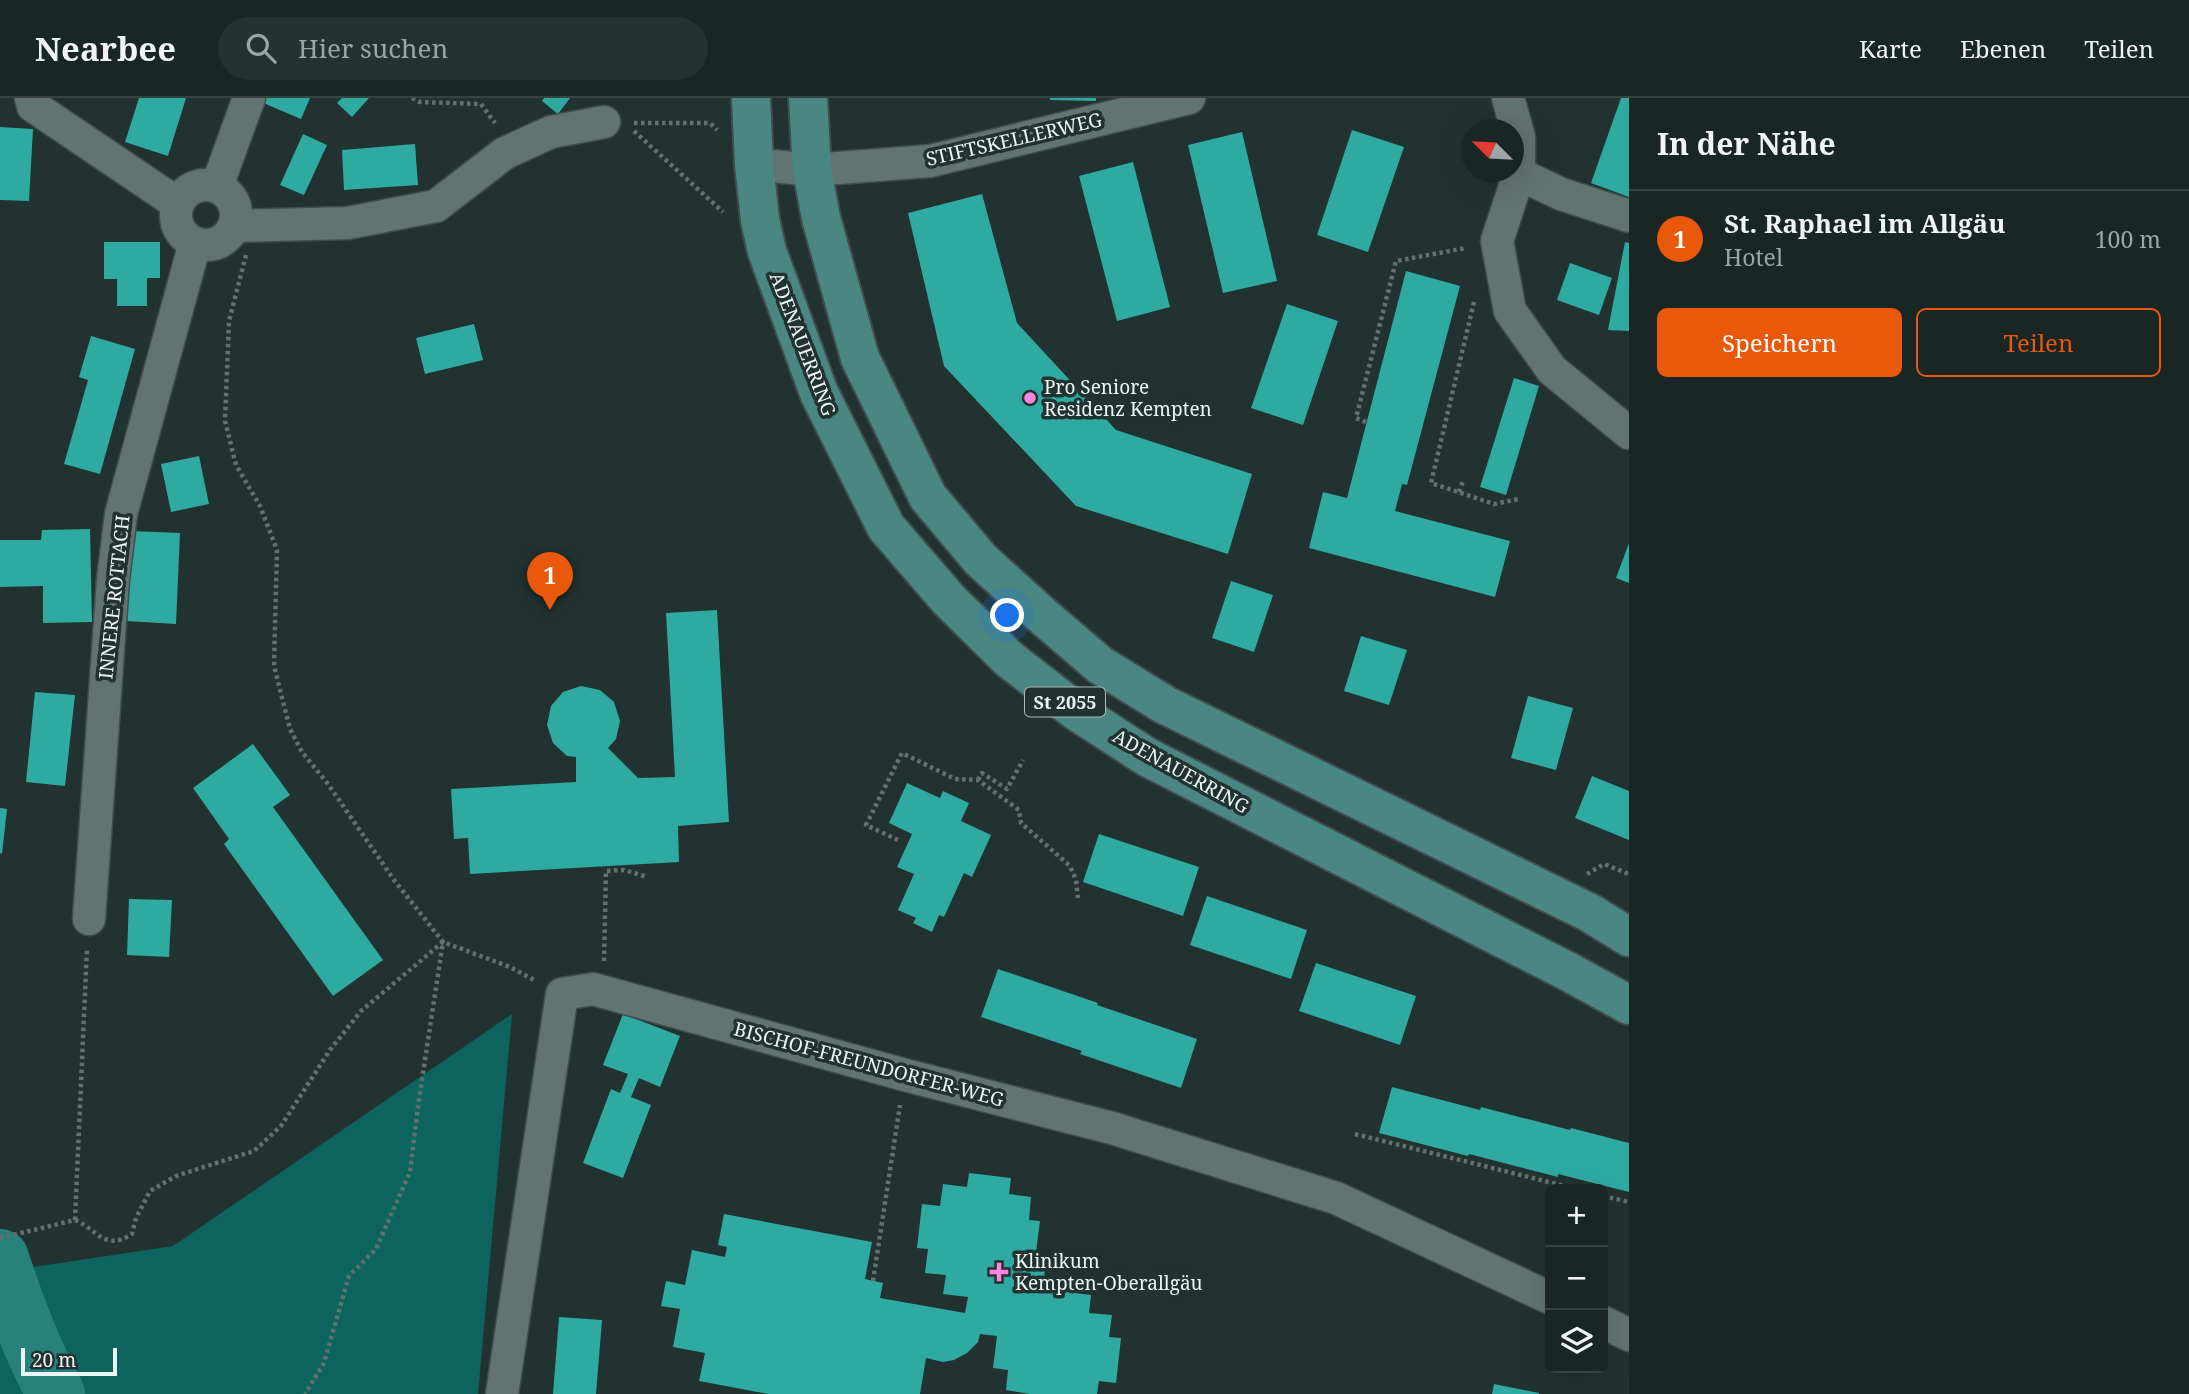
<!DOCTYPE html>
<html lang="de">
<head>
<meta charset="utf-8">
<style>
	:root { --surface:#192624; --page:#263231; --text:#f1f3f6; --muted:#9fa5a6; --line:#374341; --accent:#ea580c }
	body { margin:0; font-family:"Noto Serif",serif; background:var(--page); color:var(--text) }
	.controls { position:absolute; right:21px; bottom:21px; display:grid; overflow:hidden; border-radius:10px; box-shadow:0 7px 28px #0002 }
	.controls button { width:63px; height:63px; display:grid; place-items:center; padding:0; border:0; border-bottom:2px solid var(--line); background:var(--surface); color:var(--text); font:35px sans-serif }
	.compass { position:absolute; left:1461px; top:21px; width:63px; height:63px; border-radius:50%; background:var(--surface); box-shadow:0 7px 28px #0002; rotate:294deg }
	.scale { position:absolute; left:21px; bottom:18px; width:96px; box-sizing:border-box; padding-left:7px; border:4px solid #ebf5f4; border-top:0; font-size:19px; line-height:24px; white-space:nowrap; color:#ebf5f4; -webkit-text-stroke:5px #213230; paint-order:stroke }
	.you { position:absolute; left:1008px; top:518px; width:24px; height:24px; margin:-18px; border:5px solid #fff; border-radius:50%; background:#1a73e8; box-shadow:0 0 0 10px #1a73e833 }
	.badge { display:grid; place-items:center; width:46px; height:46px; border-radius:50%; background:var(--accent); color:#fff; font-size:23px; font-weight:700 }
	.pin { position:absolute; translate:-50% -58px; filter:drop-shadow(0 2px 4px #0008) }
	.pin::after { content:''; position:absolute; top:37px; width:24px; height:21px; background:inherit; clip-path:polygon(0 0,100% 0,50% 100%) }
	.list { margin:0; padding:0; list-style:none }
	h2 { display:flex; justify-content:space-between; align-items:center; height:91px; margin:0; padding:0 28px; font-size:30px }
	h2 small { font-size:23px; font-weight:400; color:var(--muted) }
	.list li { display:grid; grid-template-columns:46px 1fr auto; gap:21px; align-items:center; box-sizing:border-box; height:98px; padding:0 28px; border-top:2px solid var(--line) }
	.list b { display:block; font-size:26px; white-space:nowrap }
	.list p { margin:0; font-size:23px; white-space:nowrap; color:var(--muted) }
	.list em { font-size:23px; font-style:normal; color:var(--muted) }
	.actions { display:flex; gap:14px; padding:21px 28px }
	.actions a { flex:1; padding:16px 0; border:2px solid var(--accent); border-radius:10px; text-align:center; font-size:24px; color:var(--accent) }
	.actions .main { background:var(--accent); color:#fff }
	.icon { flex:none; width:38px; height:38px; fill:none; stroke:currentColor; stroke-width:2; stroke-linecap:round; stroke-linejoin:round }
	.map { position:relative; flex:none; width:1629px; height:1296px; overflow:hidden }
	header { display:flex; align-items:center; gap:42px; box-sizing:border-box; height:98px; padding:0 35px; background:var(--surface); border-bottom:2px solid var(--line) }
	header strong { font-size:33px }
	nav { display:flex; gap:38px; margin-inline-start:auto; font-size:24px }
	.search { width:490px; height:63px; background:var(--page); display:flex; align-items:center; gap:18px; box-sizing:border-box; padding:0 24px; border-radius:38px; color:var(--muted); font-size:26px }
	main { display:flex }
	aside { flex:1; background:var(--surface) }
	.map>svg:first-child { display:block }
	.green { fill:#0d635e }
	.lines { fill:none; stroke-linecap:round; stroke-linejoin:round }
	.river { stroke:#27827c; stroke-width:58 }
	.building { fill:#2eaaa1 }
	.street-casing { stroke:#3f4e4d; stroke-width:35 }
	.primary-casing { stroke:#3f4e4d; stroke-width:42 }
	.path { stroke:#637170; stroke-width:4.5; stroke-dasharray:3.5 3.5; stroke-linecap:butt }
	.street { stroke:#627472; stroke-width:32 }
	.primary { stroke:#4b8782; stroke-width:38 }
	.poi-dot { fill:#fe85df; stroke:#213230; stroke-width:2.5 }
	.labels { text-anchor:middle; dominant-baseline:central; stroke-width:7; stroke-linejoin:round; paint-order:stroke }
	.shield { fill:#213230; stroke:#aebab9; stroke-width:2 }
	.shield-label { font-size:18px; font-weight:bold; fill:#ebf5f4 }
	.street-label { font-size:19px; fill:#ebf5f4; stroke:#213230 }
	.poi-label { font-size:19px; fill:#ebf5f4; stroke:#213230; text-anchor:start }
</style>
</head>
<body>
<header>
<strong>Nearbee</strong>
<div class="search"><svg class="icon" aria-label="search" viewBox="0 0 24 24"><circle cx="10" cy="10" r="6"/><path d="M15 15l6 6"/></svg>Hier suchen</div>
<nav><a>Karte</a><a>Ebenen</a><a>Teilen</a></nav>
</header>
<main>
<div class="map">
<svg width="1629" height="1296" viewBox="0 0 1629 1296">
	<rect width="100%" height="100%" fill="#213230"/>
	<path class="green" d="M 512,916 L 478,1296 L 0,1296 L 0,1174 L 173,1148 Z"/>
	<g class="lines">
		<path class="river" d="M 0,1160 C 15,1207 32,1252 56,1296"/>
	</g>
	<g class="building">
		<path d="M 139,0 L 186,0 L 168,58 L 125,44 Z"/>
		<path d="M 263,0 L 310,0 L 301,21 L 261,4 Z"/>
		<path d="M 342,0 L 369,0 L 352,19 L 337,5 Z"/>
		<path d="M 544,0 L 570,0 L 558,16 L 542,3 Z"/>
		<path d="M 1050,0 L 1096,0 L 1096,3 L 1050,2 Z"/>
		<path d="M 1621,0 L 1629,0 L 1629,99 L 1591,85 Z"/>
		<path d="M 0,29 L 33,31 L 29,103 L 0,102 Z"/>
		<path d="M 1352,32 L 1404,49 L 1368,154 L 1317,137 Z"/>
		<path d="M 1242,34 L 1277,183 L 1223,195 L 1188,47 Z"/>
		<path d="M 303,36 L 327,47 L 304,97 L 280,87 Z"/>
		<path d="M 415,46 L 418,87 L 344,92 L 342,52 Z"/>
		<path d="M 1133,64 L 1170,209 L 1117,223 L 1079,78 Z"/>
		<path d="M 982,96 L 1017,225 L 1116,332 L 1252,376 L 1228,456 L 1076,408 L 944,268 L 908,115 Z"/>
		<path d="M 104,144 L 160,144 L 160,180 L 147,180 L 147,208 L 117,208 L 117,181 L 104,181 Z"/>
		<path d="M 1625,144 L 1629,145 L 1629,233 L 1608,232 Z"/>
		<path d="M 1570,165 L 1612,180 L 1599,217 L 1557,202 Z"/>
		<path d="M 1406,173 L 1460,188 L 1407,387 L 1402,386 L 1395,413 L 1510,443 L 1495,499 L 1309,450 L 1323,394 L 1347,400 Z"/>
		<path d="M 1287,206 L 1338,223 L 1303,327 L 1251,310 Z"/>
		<path d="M 474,226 L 483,262 L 425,276 L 416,240 Z"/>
		<path d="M 91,238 L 135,251 L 100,376 L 64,366 L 88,282 L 79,279 Z"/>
		<path d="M 1514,280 L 1539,288 L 1506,397 L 1480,389 Z"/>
		<path d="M 199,358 L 209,406 L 171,414 L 161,366 Z"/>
		<path d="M 90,431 L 92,524 L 43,525 L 43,488 L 0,489 L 0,442 L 41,442 L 42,432 Z"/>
		<path d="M 131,433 L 180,435 L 176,526 L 126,523 Z"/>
		<path d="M 1629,445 L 1629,485 L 1616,480 Z"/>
		<path d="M 1231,483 L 1273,497 L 1254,554 L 1212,540 Z"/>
		<path d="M 717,512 L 729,724 L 678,728 L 679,764 L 470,776 L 468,740 L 454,741 L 451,691 L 576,684 L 576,659 L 567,658 L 553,645 L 547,627 L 551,608 L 563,594 L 581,588 L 600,592 L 614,604 L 620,623 L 616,641 L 608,650 L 638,680 L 675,679 L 666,515 Z"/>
		<path d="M 1361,538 L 1407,552 L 1389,607 L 1344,593 Z"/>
		<path d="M 35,594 L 75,597 L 65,688 L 26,684 Z"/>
		<path d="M 1528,598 L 1573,610 L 1556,672 L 1511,660 Z"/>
		<path d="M 253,646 L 290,697 L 273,709 L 383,862 L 333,898 L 224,746 L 229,741 L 193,690 Z"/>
		<path d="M 1592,678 L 1629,693 L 1629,742 L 1575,720 Z"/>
		<path d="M 907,685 L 940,700 L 943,693 L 969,705 L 961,723 L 991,737 L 972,779 L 964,775 L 944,819 L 939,817 L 932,834 L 913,825 L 916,820 L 898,812 L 914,776 L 897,769 L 912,736 L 889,725 Z"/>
		<path d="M 0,710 L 7,711 L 2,756 L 0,755 Z"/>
		<path d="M 1099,736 L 1199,769 L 1183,818 L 1083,784 Z"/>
		<path d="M 1207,798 L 1307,832 L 1291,881 L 1190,847 Z"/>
		<path d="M 129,801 L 172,802 L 169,859 L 127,857 Z"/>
		<path d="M 1316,865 L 1416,898 L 1400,947 L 1299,913 Z"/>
		<path d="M 998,871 L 1098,905 L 1097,907 L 1197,941 L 1181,990 L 1080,956 L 1082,953 L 981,919 Z"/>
		<path d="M 623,916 L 680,938 L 660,989 L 639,980 L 631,999 L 651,1007 L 623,1080 L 583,1065 L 611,991 L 620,995 L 628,976 L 603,967 Z"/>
		<path d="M 1392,989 L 1480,1012 L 1481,1009 L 1570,1032 L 1571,1030 L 1629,1045 L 1629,1094 L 1558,1076 L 1558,1079 L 1469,1056 L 1468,1058 L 1379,1035 Z"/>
		<path d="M 969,1075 L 1011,1080 L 1009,1096 L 1031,1099 L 1029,1122 L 1040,1123 L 1034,1170 L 1045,1171 L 1043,1191 L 1091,1197 L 1089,1215 L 1112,1217 L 1109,1239 L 1121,1240 L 1116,1285 L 1099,1283 L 1097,1296 L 1030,1296 L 1006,1292 L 1008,1272 L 993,1270 L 997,1238 L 980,1236 L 978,1244 L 967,1255 L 954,1262 L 943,1264 L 926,1260 L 920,1296 L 768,1296 L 699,1283 L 705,1255 L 673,1249 L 680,1211 L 661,1208 L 666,1183 L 685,1187 L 692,1152 L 725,1159 L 727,1149 L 718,1147 L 724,1116 L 872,1144 L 865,1181 L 883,1185 L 880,1200 L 965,1215 L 968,1199 L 943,1196 L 946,1177 L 925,1175 L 928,1151 L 917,1150 L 922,1106 L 940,1108 L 943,1086 L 967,1089 Z"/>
		<path d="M 559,1219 L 602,1222 L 596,1296 L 553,1296 Z"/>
		<path d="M 1494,1286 L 1539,1295 L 1539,1296 L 1492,1296 Z"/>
	</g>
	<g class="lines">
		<defs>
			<g id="street">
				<path d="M 31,0 L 33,8 L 178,106"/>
				<path d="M 1508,0 L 1519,39 L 1519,76 L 1497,143 L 1510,213 L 1552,272 L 1629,335"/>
				<path d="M 754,66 L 812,72 L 930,63 L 1189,0"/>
				<path d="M 1519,76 L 1561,96 L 1629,118"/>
				<circle cx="206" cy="117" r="30"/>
				<path d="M 217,88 L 249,0"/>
				<path d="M 235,128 L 348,125 L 436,108 L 505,55 L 551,34 L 604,24"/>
				<path d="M 89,821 L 113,482 L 121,416 L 195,145"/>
				<path d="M 1603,1224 L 1629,1237"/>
				<path d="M 502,1296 L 562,896 L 593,891 L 905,977 L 1112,1030 L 1336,1100 L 1550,1200"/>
			</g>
			<g id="primary">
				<path d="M 751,0 L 754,66 L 760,122 L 767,153 L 819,295 L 886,429 L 949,502 L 1009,561 L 1076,613 L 1147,659 L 1569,874 L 1629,907"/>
				<path d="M 808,0 L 812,72 L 821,120 L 860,260 L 928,399 L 981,462 L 1044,519 L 1100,567 L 1165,607 L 1590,815 L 1629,839"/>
			</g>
		</defs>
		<use href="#street" class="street-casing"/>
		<use href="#primary" class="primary-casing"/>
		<g class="path">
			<path d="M 412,0 L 420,4 L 481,6 L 495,25"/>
			<path d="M 634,25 L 710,25 L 717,32"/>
			<path d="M 634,33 L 723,114"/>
			<path d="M 246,157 L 229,223 L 225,323 L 236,367 L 260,408 L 277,452 L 274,568 L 290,631 L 302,654 L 328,686 L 394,782 L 443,844 L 419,1001 L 410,1074 L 376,1151 L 349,1178 L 324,1265 L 305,1296"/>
			<path d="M 1474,204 L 1431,385 L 1494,406 L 1519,401"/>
			<path d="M 1366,324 L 1356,320 L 1396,163 L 1466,150"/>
			<path d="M 1459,394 L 1463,383"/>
			<path d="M 978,682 L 982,675 L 1007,691 L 1023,662"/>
			<path d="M 898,742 L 866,727 L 902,655 L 955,681 L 978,682 L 1019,712 L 1021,725 L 1070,768 L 1076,782 L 1078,800"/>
			<path d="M 1587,776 L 1604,766 L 1629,776"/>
			<path d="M 604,863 L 606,773 L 624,772 L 647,779"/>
			<path d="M 1355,1036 L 1577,1091"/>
			<path d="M 1603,1098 L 1629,1104"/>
			<path d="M 75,1122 C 97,1131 104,1154 132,1136 L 136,1120 L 150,1093 L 176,1078 L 254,1053 L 281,1028 L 330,952 L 361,913 L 443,844 L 510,869 L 536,883"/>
			<path d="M 75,1122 L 87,850"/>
			<path d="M 0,1140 L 75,1122"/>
			<path d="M 873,1183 L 900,1007"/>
		</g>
		<use href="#street" class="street"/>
		<use href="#primary" class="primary"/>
	</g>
	<g class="poi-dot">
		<circle cx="1030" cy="300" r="7"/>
		<path d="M995.5 1163.5h7v7h7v7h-7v7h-7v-7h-7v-7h7z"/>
	</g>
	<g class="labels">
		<rect class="shield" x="1025" y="589.5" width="80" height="29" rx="5"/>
		<g class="shield-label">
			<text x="1065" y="604">St 2055</text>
		</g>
		<g class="street-label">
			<text transform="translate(1014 41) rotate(-13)">STIFTSKELLERWEG</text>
			<text transform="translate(803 246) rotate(69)">ADENAUERRING</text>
			<text transform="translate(114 499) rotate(-84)">INNERE ROTTACH</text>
			<text transform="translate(1181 673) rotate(29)">ADENAUERRING</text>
			<text transform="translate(869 966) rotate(15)">BISCHOF-FREUNDORFER-WEG</text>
		</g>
		<g class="poi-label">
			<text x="1044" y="289">Pro Seniore<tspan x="1044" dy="22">Residenz Kempten</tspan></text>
			<text x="1015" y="1163">Klinikum<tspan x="1015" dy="22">Kempten-Oberallgäu</tspan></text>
		</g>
	</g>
</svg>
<div class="controls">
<button>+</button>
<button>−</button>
<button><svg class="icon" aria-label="layers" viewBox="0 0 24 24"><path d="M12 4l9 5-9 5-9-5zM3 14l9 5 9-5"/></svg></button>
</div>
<svg class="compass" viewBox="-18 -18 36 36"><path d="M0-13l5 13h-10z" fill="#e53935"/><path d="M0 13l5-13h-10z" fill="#9fa5a6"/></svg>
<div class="scale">20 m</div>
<div class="you"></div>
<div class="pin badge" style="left:550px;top:512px">1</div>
</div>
<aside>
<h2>In der Nähe<small></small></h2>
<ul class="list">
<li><span class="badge">1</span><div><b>St. Raphael im Allgäu</b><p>Hotel</p></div><em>100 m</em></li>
</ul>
<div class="actions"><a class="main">Speichern</a><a>Teilen</a></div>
</aside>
</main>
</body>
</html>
